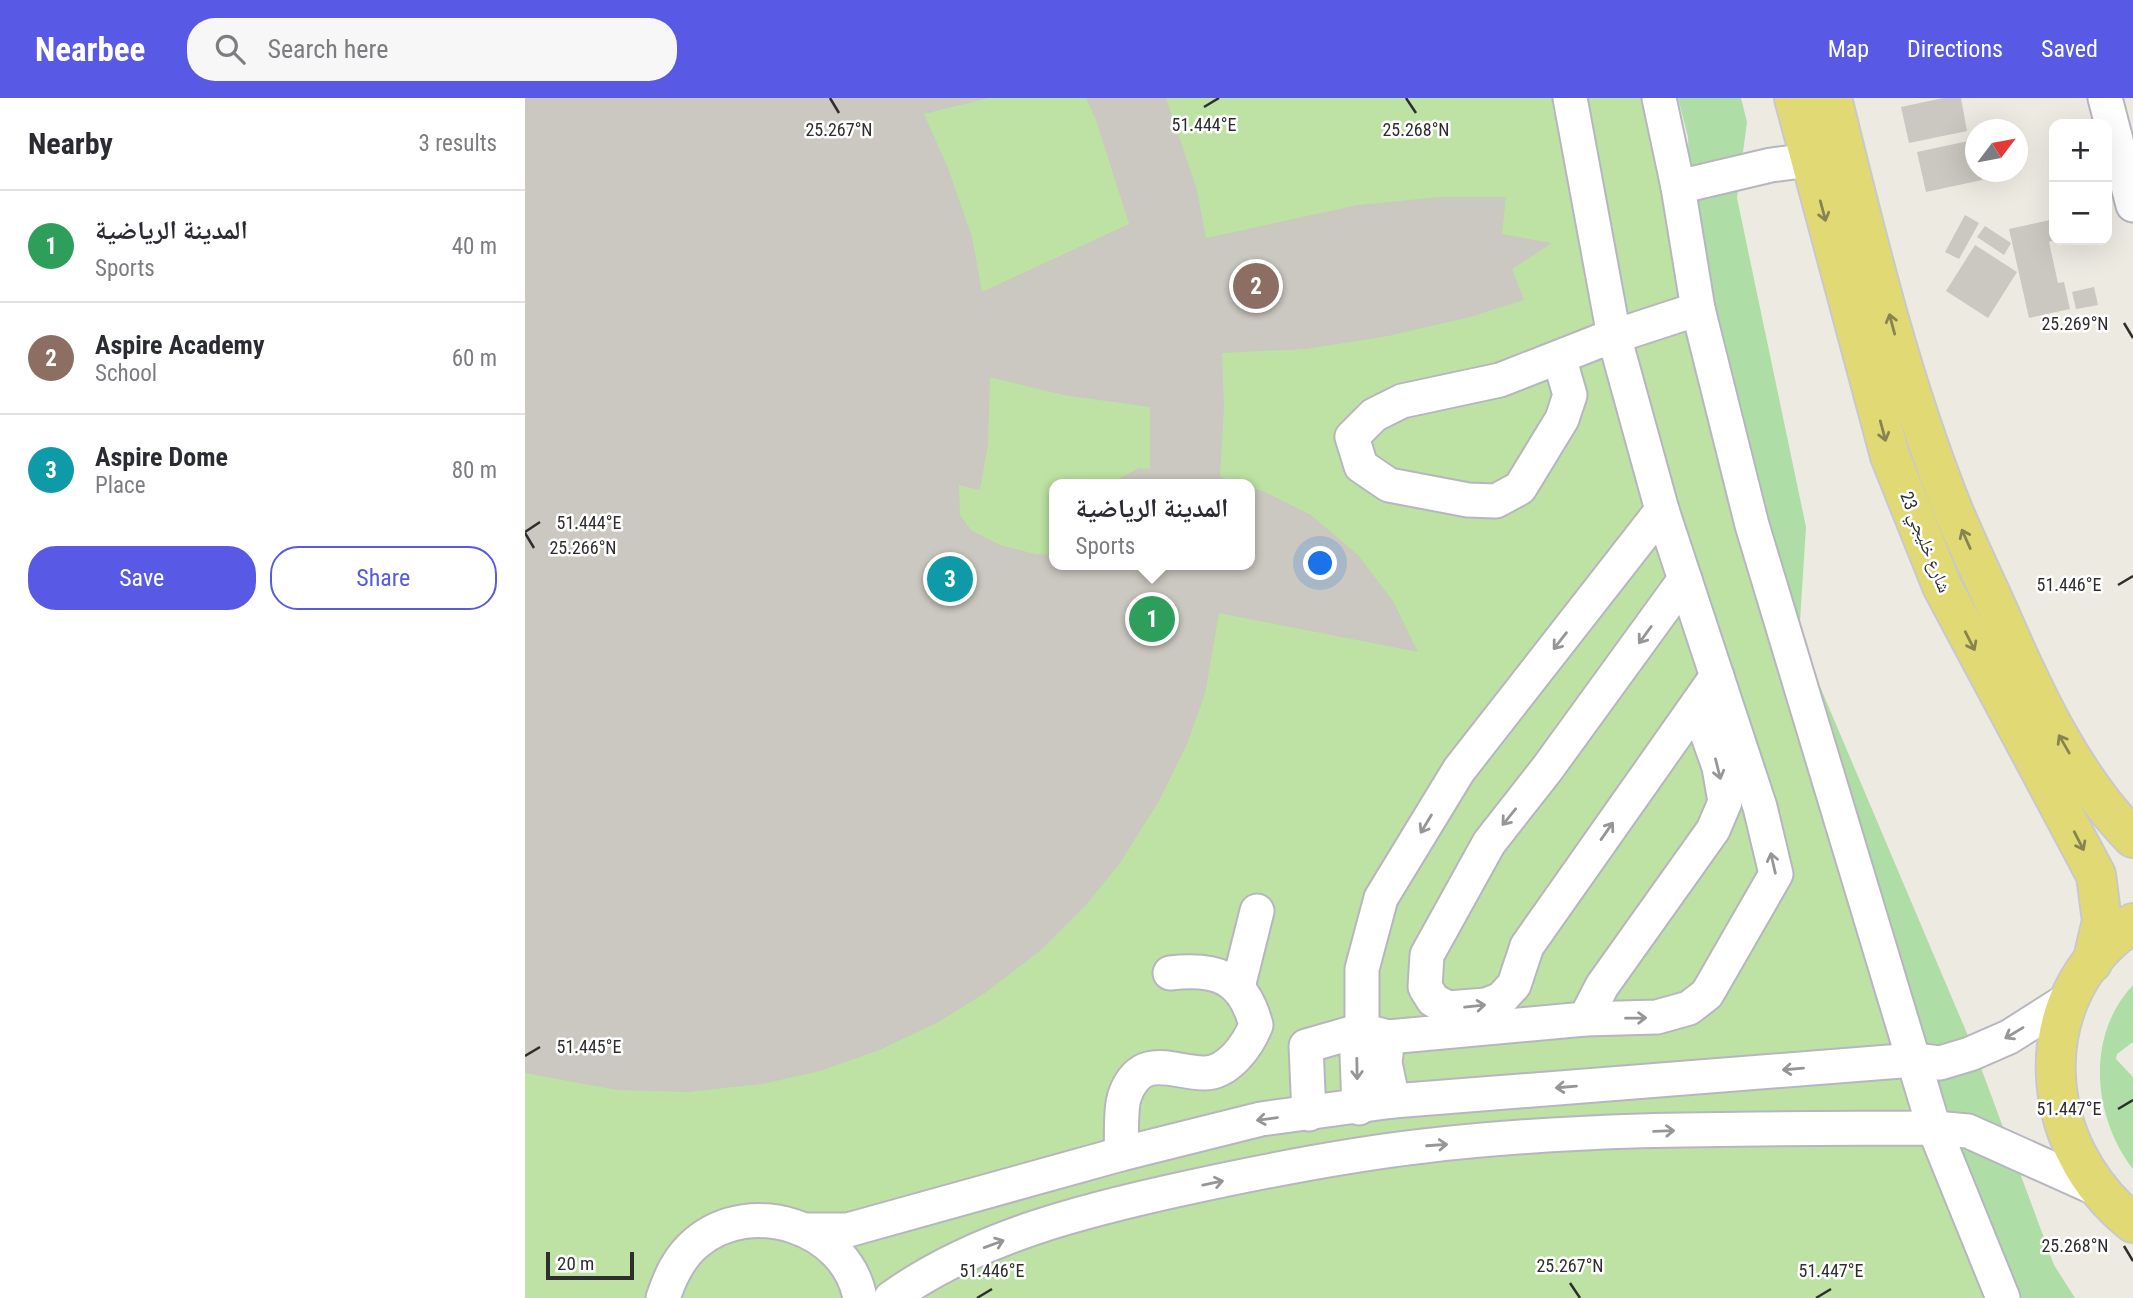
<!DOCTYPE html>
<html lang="en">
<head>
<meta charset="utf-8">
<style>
	:root { --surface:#fff; --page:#f7f7f7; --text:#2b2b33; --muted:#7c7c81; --line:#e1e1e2; --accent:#585ae5 }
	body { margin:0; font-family:"Roboto Condensed","Noto Naskh Arabic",sans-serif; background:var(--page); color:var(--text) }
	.controls { position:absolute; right:21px; top:21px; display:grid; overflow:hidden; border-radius:14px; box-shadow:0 7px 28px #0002 }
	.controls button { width:63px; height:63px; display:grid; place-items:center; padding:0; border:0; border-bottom:2px solid var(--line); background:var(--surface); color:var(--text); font:35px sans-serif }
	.compass { position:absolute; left:1440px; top:21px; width:63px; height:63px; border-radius:50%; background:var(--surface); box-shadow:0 7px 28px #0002; rotate:58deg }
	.scale { position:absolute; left:21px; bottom:18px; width:88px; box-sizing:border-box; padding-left:7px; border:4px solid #2e2e2e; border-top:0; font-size:19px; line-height:24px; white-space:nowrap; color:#2e2e2e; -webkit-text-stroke:5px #fff; paint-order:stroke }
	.you { position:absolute; left:796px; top:466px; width:24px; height:24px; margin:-18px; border:5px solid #fff; border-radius:50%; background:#1a73e8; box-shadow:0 0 0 10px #1a73e833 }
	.badge { display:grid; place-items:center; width:46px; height:46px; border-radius:50%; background:var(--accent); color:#fff; font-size:23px; font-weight:700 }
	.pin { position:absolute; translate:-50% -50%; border:4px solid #fff; box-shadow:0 2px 7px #0006 }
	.popup { position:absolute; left:524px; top:381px; width:206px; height:91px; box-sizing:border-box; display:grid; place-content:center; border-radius:14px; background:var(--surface); filter:drop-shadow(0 2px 5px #0005); font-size:23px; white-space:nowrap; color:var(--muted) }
	.popup b { font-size:26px; color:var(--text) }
	.popup::after { content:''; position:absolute; left:50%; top:100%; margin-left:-14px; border:14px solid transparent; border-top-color:var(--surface) }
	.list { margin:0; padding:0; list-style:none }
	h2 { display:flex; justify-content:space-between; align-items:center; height:91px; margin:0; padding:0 28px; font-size:30px }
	h2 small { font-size:23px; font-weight:400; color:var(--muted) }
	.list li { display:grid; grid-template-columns:46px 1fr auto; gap:21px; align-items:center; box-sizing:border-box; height:112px; padding:0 28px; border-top:2px solid var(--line) }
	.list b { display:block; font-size:26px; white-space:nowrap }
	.list p { margin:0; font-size:23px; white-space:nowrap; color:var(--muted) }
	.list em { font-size:23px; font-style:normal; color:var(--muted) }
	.actions { display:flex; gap:14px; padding:21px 28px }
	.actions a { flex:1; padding:16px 0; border:2px solid var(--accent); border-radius:28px; text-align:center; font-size:24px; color:var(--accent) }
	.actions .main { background:var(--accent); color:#fff }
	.icon { flex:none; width:38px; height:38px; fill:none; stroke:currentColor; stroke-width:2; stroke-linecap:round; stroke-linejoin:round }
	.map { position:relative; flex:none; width:1608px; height:1200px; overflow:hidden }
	header { display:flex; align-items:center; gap:42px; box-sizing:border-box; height:98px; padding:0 35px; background:var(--accent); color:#fff }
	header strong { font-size:33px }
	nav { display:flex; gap:38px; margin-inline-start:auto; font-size:24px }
	.search { width:490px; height:63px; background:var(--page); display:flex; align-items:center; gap:18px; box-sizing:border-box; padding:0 24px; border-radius:28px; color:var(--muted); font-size:26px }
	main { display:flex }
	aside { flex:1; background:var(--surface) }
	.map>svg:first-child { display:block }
	.green { fill:#afdda6 }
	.pitch { fill:#bde2a3; fill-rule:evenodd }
	.building { fill:#cac8c0 }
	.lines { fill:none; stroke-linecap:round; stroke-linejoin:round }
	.minor-casing { stroke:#b6b6c0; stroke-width:37 }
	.major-casing { stroke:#c9c9c9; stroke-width:42 }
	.minor { stroke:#fff; stroke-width:33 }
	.major { stroke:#e1da74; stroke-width:38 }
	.oneway { stroke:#888451 }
	.oneway2 { stroke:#969696 }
	.ticks { fill:none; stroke:#2e2e2e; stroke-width:2.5 }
	.labels { text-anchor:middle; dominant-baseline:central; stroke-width:5; stroke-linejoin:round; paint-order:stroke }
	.street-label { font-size:18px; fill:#2e2e2e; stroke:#fff }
	.ticks-label { font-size:18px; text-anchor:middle; fill:#2e2e2e; stroke:#fff; stroke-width:5; stroke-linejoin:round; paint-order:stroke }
</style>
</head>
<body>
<header>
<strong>Nearbee</strong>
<div class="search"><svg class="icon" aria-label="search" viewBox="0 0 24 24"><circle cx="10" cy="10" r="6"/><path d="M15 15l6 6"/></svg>Search here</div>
<nav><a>Map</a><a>Directions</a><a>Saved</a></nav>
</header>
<main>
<aside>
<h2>Nearby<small>3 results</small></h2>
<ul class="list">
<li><span class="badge" style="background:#2e9e5b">1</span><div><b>المدينة الرياضية</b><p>Sports</p></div><em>40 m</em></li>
<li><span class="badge" style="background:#8d6e63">2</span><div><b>Aspire Academy</b><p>School</p></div><em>60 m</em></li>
<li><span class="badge" style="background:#0f9aa8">3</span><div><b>Aspire Dome</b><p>Place</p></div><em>80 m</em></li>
</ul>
<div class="actions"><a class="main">Save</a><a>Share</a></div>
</aside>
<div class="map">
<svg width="1608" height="1200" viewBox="0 0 1608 1200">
	<rect width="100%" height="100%" fill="#edeae2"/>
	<g class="green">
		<path d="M 1153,0 L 1216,0 L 1222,24 L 1212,100 L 1281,429 L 1274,539 L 1452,959 L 1529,1167 L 1550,1200 L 1495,1200 L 1487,1188 L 1409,974 L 1236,440 L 1165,101 L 1163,39 Z"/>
		<path d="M 1608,887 L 1608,944 L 1592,956 L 1591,961 L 1608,979 L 1608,1071 C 1568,1019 1560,938 1608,887 Z"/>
	</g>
	<path class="pitch" d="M 0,0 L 1134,0 L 1183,255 L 1478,1200 L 0,1200 ZM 529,386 L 725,386 L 725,467 L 529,467 Z"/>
	<g class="building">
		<path d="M 0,0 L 464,0 L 399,16 L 423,70 L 447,139 L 457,194 L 604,126 L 571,22 L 561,0 L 641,0 L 672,92 L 681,140 L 833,107 L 915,99 L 981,99 L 977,136 L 1027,145 L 987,171 L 999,202 L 945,219 L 863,238 L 781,251 L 697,255 L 699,310 L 695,379 L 715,386 L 584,386 L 614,370 L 625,371 L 625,309 L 538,297 L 465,279 L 463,346 L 455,392 L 434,387 L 435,417 L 446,432 L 475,447 L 510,456 L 529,457 L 529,467 L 725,467 L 725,389 L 740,394 L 786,417 L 833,457 L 868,503 L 893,554 L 694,515 L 680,596 L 662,646 L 634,703 L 593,768 L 560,808 L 516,852 L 460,895 L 415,923 L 357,951 L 295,973 L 237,986 L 163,994 L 92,992 L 0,975 Z"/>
		<path d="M 1418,0 L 1436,0 L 1442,33 L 1384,45 L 1376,9 Z"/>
		<path d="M 1448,42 L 1450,74 L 1455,74 L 1457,82 L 1401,94 L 1392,54 Z"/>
		<path d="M 1440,117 L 1454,125 L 1434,161 L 1420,154 Z"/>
		<path d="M 1525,122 L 1529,142 L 1524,144 L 1533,185 L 1539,184 L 1545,211 L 1504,220 L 1484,131 Z"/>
		<path d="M 1460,128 L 1486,145 L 1479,157 L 1452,139 Z"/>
		<path d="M 1450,147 L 1492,174 L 1463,220 L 1421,193 Z"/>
		<path d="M 1569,189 L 1573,207 L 1551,211 L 1547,194 Z"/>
	</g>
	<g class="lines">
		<defs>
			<g id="minor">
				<path d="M 1134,0 L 1153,89 L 1173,211 L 1227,427 L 1409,1030 L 1478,1200"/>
				<path d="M 1580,0 L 1608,107"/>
				<path d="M 1153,89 L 1246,67 L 1285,62"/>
				<path d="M 1034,259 L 1045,297 L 1037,321 L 995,390 L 971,403 L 943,402 L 864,387 L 836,368 L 827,339 L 849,317 L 877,303 L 975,282 L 1072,244 L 1173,211"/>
				<path d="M 1160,481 L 1022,671 L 964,745 L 902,857 L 900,889 L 908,902 L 923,910 L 961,907 L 976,901 L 989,887 L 1002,848 L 1192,578"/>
				<path d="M 713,889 L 732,813"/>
				<path d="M 1060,921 L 1077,888 L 1188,732 L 1200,704 L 1194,669 L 1172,607"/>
				<path d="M 863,939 L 837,932 L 837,871 L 856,800 L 934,672 L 1137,412"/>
				<path d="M 868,1003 L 860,965 L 863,939 L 1060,921 L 1132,919 L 1164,910 L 1182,896 L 1251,776 L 1235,709 L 1137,412 L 1089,238 L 1045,0"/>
				<path d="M 784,1016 L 781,948 L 837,932 L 832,957 L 834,1010"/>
				<path d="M 596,1056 C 597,1042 595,1009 600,997 C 616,954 647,974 678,975 C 703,976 723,947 731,927 C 718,878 691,870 645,875"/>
				<path d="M 283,1132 L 323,1132 L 596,1056 L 736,1021 L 868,1003 L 1389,962 L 1415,965 L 1445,956 L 1484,939 L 1547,899"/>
				<path d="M 138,1200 C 145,1179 154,1159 171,1145 C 226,1098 322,1129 335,1200"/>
				<path d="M 366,1200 C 451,1139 560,1112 661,1090 C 739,1073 819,1057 899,1048 C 1068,1028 1239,1031 1409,1030 L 1443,1033 L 1572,1091"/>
			</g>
			<g id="major">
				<path d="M 1269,0 L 1365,358 L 1417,488 L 1571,777 L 1577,823 L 1567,865"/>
				<path d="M 1307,0 C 1341,138 1375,280 1428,412 C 1443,448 1460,483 1476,519 C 1510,597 1548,679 1608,740"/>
				<path d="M 1608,825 C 1499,899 1511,1048 1608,1125"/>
			</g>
		</defs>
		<use href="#minor" class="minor-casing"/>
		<use href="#major" class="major-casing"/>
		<use href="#minor" class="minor"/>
		<use href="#major" class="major"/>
	</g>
	<defs><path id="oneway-shaft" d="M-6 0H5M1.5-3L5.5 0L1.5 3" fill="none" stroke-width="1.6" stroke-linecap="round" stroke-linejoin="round" transform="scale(1.75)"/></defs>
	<g class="oneway">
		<use href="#oneway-shaft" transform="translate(1298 113) rotate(75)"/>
		<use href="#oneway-shaft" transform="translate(1367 226) rotate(-105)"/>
		<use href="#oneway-shaft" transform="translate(1358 333) rotate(75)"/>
		<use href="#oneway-shaft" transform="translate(1441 441) rotate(-114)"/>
		<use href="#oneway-shaft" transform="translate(1445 543) rotate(63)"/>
		<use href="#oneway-shaft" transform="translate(1539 646) rotate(-120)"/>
		<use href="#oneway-shaft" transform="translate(1554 743) rotate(63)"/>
	</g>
	<g class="oneway2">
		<use href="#oneway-shaft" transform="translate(1120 537) rotate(126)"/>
		<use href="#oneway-shaft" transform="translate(1035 543) rotate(128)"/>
		<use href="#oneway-shaft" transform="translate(1193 671) rotate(76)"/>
		<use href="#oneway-shaft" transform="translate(984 719) rotate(129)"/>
		<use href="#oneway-shaft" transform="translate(901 726) rotate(121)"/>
		<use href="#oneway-shaft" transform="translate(1082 733) rotate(-55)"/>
		<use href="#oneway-shaft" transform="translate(1248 765) rotate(-103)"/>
		<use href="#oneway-shaft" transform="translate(950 908) rotate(-6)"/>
		<use href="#oneway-shaft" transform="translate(1111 920) rotate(-1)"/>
		<use href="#oneway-shaft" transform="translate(1489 935) rotate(149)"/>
		<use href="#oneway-shaft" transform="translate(832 971) rotate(89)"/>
		<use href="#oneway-shaft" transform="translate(1268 971) rotate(175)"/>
		<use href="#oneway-shaft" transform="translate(1041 989) rotate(175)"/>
		<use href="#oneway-shaft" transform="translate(742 1021) rotate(172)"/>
		<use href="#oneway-shaft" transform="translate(1139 1033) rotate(-2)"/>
		<use href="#oneway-shaft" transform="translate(912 1047) rotate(-4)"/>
		<use href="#oneway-shaft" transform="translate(688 1085) rotate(-12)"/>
		<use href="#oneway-shaft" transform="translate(469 1146) rotate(-20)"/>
	</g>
	<path class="ticks" d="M 305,0 L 314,15M 881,0 L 891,15M 679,9 L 694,0M 1599,225 L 1608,240M 0,434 L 15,424M 0,435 L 9,450M 1593,487 L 1608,478M 0,958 L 15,949M 1593,1011 L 1608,1002M 1599,1148 L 1608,1163M 1045,1185 L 1055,1200M 452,1200 L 467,1191M 1291,1200 L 1306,1191"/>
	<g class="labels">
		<g class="street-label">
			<text transform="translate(1401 444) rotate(68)">شارع خليجي 23</text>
		</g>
	</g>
	<g class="ticks-label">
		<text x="679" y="33">51.444°E</text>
		<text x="891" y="38">25.268°N</text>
		<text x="314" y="38">25.267°N</text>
		<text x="1550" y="232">25.269°N</text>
		<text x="64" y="431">51.444°E</text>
		<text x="58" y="456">25.266°N</text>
		<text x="1544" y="493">51.446°E</text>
		<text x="64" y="955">51.445°E</text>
		<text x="1544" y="1017">51.447°E</text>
		<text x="1550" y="1154">25.268°N</text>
		<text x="1045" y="1174">25.267°N</text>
		<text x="467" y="1179">51.446°E</text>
		<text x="1306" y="1179">51.447°E</text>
	</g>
</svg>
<div class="controls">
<button>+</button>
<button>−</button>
</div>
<svg class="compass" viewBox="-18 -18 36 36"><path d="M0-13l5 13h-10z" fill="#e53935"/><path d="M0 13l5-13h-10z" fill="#7c7c81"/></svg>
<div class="scale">20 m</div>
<div class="you"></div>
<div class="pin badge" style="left:627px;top:521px;background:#2e9e5b">1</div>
<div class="popup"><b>المدينة الرياضية</b>Sports</div>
<div class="pin badge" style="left:731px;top:188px;background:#8d6e63">2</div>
<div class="pin badge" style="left:425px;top:481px;background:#0f9aa8">3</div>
</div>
</main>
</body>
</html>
